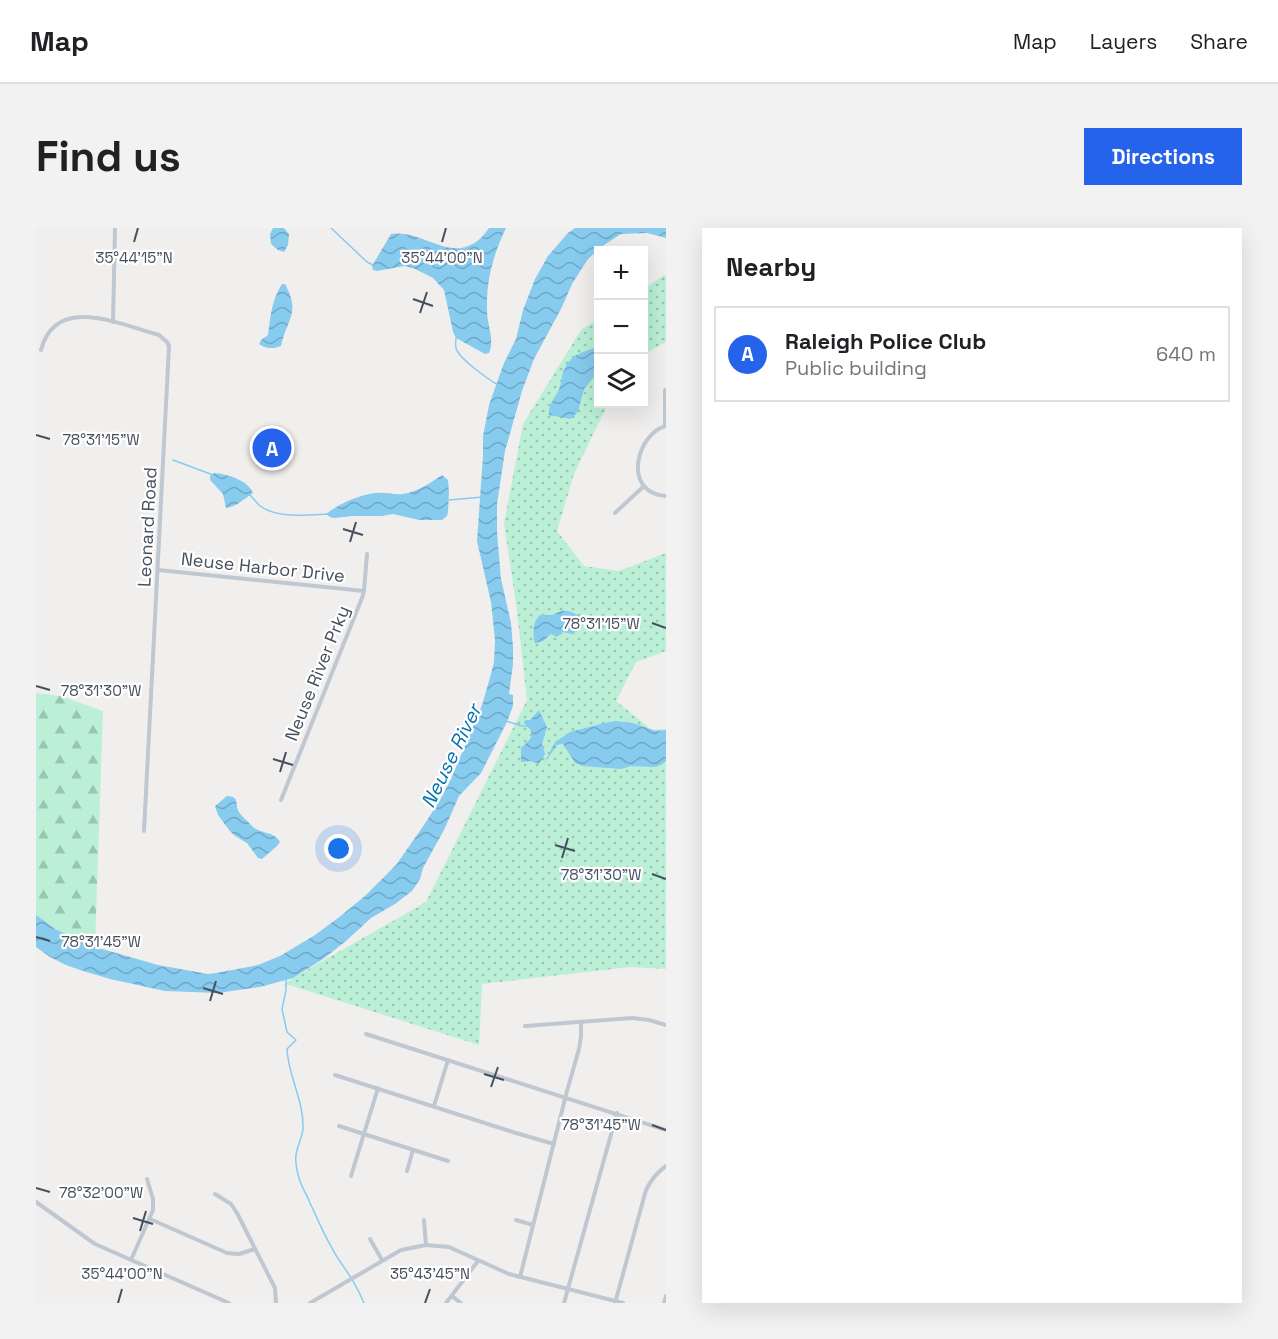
<!DOCTYPE html>
<html lang="en">
<head>
<meta charset="utf-8">
<style>
	:root { --surface:#fff; --page:#f2f2f2; --text:#202124; --muted:#757577; --line:#e0e0e0; --accent:#2563eb }
	body { margin:0; font-family:"Space Grotesk",sans-serif; background:var(--page); color:var(--text) }
	.controls { position:absolute; right:18px; top:18px; display:grid; overflow:hidden; border-radius:0px; box-shadow:0 6px 24px #0002 }
	.controls button { width:54px; height:54px; display:grid; place-items:center; padding:0; border:0; border-bottom:2px solid var(--line); background:var(--surface); color:var(--text); font:30px sans-serif }
	.you { position:absolute; left:303px; top:621px; width:21px; height:21px; margin:-15px; border:4px solid #fff; border-radius:50%; background:#1a73e8; box-shadow:0 0 0 9px #1a73e833 }
	.badge { display:grid; place-items:center; width:39px; height:39px; border-radius:50%; background:var(--accent); color:#fff; font-size:20px; font-weight:700 }
	.pin { position:absolute; translate:-50% -50%; border:3px solid #fff; box-shadow:0 2px 6px #0006 }
	.list { margin:0; padding:0; list-style:none }
	h2 { display:flex; justify-content:space-between; align-items:center; height:78px; margin:0; padding:0 24px; font-size:26px }
	h2 small { font-size:20px; font-weight:400; color:var(--muted) }
	.list li { display:grid; grid-template-columns:39px 1fr auto; gap:18px; align-items:center; box-sizing:border-box; height:96px; margin:0 12px 12px; padding:0 12px; border:2px solid var(--line); border-radius:0px }
	.list b { display:block; font-size:22px; white-space:nowrap }
	.list p { margin:0; font-size:20px; white-space:nowrap; color:var(--muted) }
	.list em { font-size:20px; font-style:normal; color:var(--muted) }
	.icon { flex:none; width:33px; height:33px; fill:none; stroke:currentColor; stroke-width:2; stroke-linecap:round; stroke-linejoin:round }
	.map { position:relative; flex:none; width:630px; height:1075px; overflow:hidden; border-radius:0px }
	header { display:flex; align-items:center; gap:36px; box-sizing:border-box; height:84px; padding:0 30px; background:var(--surface); border-bottom:2px solid var(--line) }
	header strong { font-size:28px }
	nav { display:flex; gap:33px; margin-inline-start:auto; font-size:21px }
	.intro { display:flex; align-items:center; justify-content:space-between; box-sizing:border-box; height:144px; padding:0 36px }
	h1 { margin:0; font-size:42px }
	.button { padding:15px 27px; border-radius:0px; background:var(--accent); color:#fff; font-size:21px; font-weight:700 }
	main { display:flex; gap:36px; padding:0 36px }
	aside { flex:1; background:var(--surface); border-radius:0px; box-shadow:0 6px 24px #0002 }
	.map>svg:first-child { display:block }
	.grass { fill:url(#grass-dots) }
	.forest { fill:url(#forest-firs) }
	.water { fill:url(#water-waves) }
	.lines { fill:none; stroke-linecap:round; stroke-linejoin:round }
	.stream { stroke:#87cbef; stroke-width:1.5 }
	.street { stroke:#bfc7d1; stroke-width:4 }
	.ticks { fill:none; stroke:#464f5d; stroke-width:2 }
	.labels { text-anchor:middle; dominant-baseline:central; stroke-width:4.5; stroke-linejoin:round; paint-order:stroke }
	.street-label { font-size:18px; fill:#464f5d; stroke:#fff }
	.water-label { font-size:20px; font-style:italic; fill:#0875ae; stroke:#fff }
	.ticks-label { font-size:15px; text-anchor:middle; fill:#464f5d; stroke:#fff; stroke-width:4.5; stroke-linejoin:round; paint-order:stroke }
</style>
</head>
<body>
<header>
<strong>Map</strong>
<nav><a>Map</a><a>Layers</a><a>Share</a></nav>
</header>
<div class="intro"><h1>Find us</h1><a class="button">Directions</a></div>
<main>
<div class="map">
<svg width="630" height="1075" viewBox="0 0 630 1075">
	<defs>
		<pattern id="grass-dots" width="8" height="8" patternUnits="userSpaceOnUse" patternTransform="scale(1.5)"><rect width="8" height="8" fill="#bbf0d7"/><path d="M2 2h.1M6 6h.1" fill="none" stroke="#9ac5b2" stroke-width="1.8" stroke-linecap="round"/></pattern>
		<pattern id="forest-firs" width="22" height="20" patternUnits="userSpaceOnUse" patternTransform="scale(1.5)"><rect width="22" height="20" fill="#bbf0d7"/><path d="M5 1l3.5 6h-7zM16 11l3.5 6h-7z" fill="#9ac5b2"/></pattern>
		<pattern id="water-waves" width="16" height="10" patternUnits="userSpaceOnUse" patternTransform="scale(1.5)"><rect width="16" height="10" fill="#87cbef"/><path d="M0 5q4-4 8 0t8 0" fill="none" stroke="#70a7c5"/></pattern>
	</defs>
	<rect width="100%" height="100%" fill="#f1efee"/>
	<g class="grass">
		<path d="M 628,47 L 630,48 L 630,114 L 608,126 L 608,61 Z"/>
		<path d="M 562,91 L 562,176 L 572,176 L 538,246 L 521,303 L 548,338 L 583,343 L 630,325 L 630,423 L 600,434 L 580,473 L 616,502 L 630,501 L 630,741 L 594,739 L 446,756 L 443,817 L 253,757 L 246,758 L 257,750 L 390,674 L 491,472 L 481,383 L 468,295 L 487,196 L 545,102 Z"/>
	</g>
	<path class="forest" d="M 0,465 L 25,468 L 67,483 L 59,719 L 19,701 L 0,687 Z"/>
	<g class="water">
		<path d="M 237,0 L 248,0 L 253,6 L 252,17 L 248,24 L 242,22 L 235,16 L 234,6 Z"/>
		<path d="M 453,0 L 470,0 C 457,27 450,53 451,83 C 451,97 459,112 453,125 L 449,126 L 420,110 L 417,104 L 408,62 L 397,50 L 377,40 L 368,38 L 341,43 L 337,42 L 336,38 L 355,6 C 390,0 422,45 453,0 Z"/>
		<path d="M 539,0 L 630,0 L 630,10 L 611,5 L 585,6 L 568,17 L 552,31 L 536,56 L 526,79 L 498,131 L 486,163 L 469,223 L 461,276 L 461,304 L 465,351 L 475,395 L 477,419 L 477,436 L 473,466 L 477,467 L 477,478 L 471,494 L 445,545 L 423,568 L 409,600 L 387,640 L 384,651 L 376,663 L 359,676 L 335,690 L 310,713 L 287,731 L 257,750 L 224,759 L 182,765 L 129,763 L 74,751 L 44,742 L 30,737 L 14,729 L 0,719 L 0,687 L 19,701 L 59,719 L 122,737 L 172,746 L 180,745 L 222,737 L 244,728 L 279,707 L 306,687 L 330,667 L 360,637 L 388,597 L 404,572 L 415,551 L 446,477 L 455,446 L 458,434 L 459,412 L 455,374 L 441,313 L 447,228 L 447,208 L 453,177 L 468,135 L 480,111 L 487,82 L 499,51 L 512,28 L 532,5 Z"/>
		<path d="M 246,56 L 249,56 C 265,85 251,91 245,118 C 238,121 229,121 223,116 L 225,112 L 232,107 C 235,87 235,74 246,56 Z"/>
		<path d="M 562,118 L 562,144 L 548,161 L 542,184 L 534,191 L 513,187 C 512,176 519,171 523,161 C 526,155 525,148 528,142 C 537,123 547,126 562,118 Z"/>
		<path d="M 178,245 C 191,246 212,252 217,265 C 208,271 200,279 190,280 L 187,266 L 174,252 L 174,248 Z"/>
		<path d="M 406,247 L 412,252 L 413,265 L 412,284 L 411,288 L 406,292 L 383,292 L 357,286 L 346,288 L 316,288 L 299,290 L 294,289 L 290,286 C 301,277 325,266 339,265 C 348,264 358,267 367,266 C 383,263 394,255 406,247 Z"/>
		<path d="M 525,383 C 534,382 544,386 547,395 L 545,401 L 536,406 L 527,404 L 521,409 L 515,406 L 507,413 L 499,415 C 496,406 497,393 504,387 L 516,387 Z"/>
		<path d="M 503,482 L 511,499 L 506,516 L 509,526 L 503,536 L 494,533 L 485,534 L 485,520 L 494,511 L 496,507 L 494,501 L 488,495 L 489,492 L 494,492 Z"/>
		<path d="M 580,493 L 597,495 L 620,503 L 630,502 L 630,533 L 625,537 L 617,539 L 595,538 L 585,541 L 547,538 L 539,535 L 527,516 L 525,516 L 521,517 L 508,536 L 519,514 L 534,504 L 568,495 Z"/>
		<path d="M 191,568 C 205,569 198,576 203,584 C 206,589 212,593 216,598 C 223,606 238,603 244,614 L 241,618 L 226,631 L 222,630 L 211,615 L 199,608 L 193,602 L 182,587 L 179,578 Z"/>
	</g>
	<g class="lines">
		<g class="stream">
			<path d="M 295,0 L 331,34 L 337,37"/>
			<path d="M 420,110 C 420,113 419,116 420,120 C 422,130 452,151 462,157"/>
			<path d="M 137,232 L 177,247"/>
			<path d="M 213,266 C 217,270 220,274 223,277 C 240,291 271,287 292,286"/>
			<path d="M 413,272 L 447,269"/>
			<path d="M 470,493 L 486,498 L 492,498"/>
			<path d="M 250,751 L 250,762 L 246,781 L 251,804 L 260,812 L 251,821 C 252,848 268,872 267,901 C 266,910 261,918 260,927 C 259,933 261,944 263,950 C 265,958 271,967 274,975 C 283,994 291,1014 303,1032 C 314,1048 320,1056 328,1075"/>
		</g>
		<g class="street">
			<path d="M 77,94 L 79,0"/>
			<path d="M 5,122 C 20,65 85,97 123,107 L 131,114 L 133,118 L 108,603"/>
			<path d="M 629,198 L 629,162"/>
			<path d="M 630,198 C 601,205 585,265 630,268"/>
			<path d="M 579,285 L 607,259"/>
			<path d="M 122,342 L 328,363"/>
			<path d="M 245,572 L 326,370 L 328,363 L 331,326"/>
			<path d="M 489,798 L 596,790 L 613,792 L 630,797"/>
			<path d="M 330,806 L 630,902"/>
			<path d="M 299,847 L 480,905 L 518,916"/>
			<path d="M 398,878 L 412,832"/>
			<path d="M 303,898 L 412,933"/>
			<path d="M 371,943 L 377,922"/>
			<path d="M 315,948 L 342,860"/>
			<path d="M 179,966 L 195,976 L 201,985 L 239,1060 L 240,1075"/>
			<path d="M 0,974 L 59,1016 L 193,1075"/>
			<path d="M 114,991 L 191,1025 L 203,1026 L 219,1021"/>
			<path d="M 388,992 L 390,1017"/>
			<path d="M 480,992 L 497,997"/>
			<path d="M 334,1011 L 346,1032"/>
			<path d="M 95,1032 L 117,982 L 117,971 L 111,951"/>
			<path d="M 484,1049 L 531,863 L 543,821 L 545,808 L 545,794"/>
			<path d="M 416,1068 L 425,1075"/>
			<path d="M 274,1075 L 365,1022 L 390,1017 L 413,1019 L 473,1046 L 587,1075"/>
			<path d="M 410,1075 L 442,1033"/>
			<path d="M 528,1075 L 581,885"/>
			<path d="M 579,1075 L 610,962 C 615,952 620,945 630,938"/>
			<path d="M 628,1075 L 630,1068"/>
		</g>
	</g>
	<path class="ticks" d="M 98,14 L 102,0M 406,14 L 410,0M 377,71 L 397,78M 384,85 L 391,64M 0,207 L 14,211M 307,301 L 327,307M 314,314 L 320,294M 616,395 L 630,400M 0,458 L 14,462M 237,531 L 257,537M 244,544 L 250,524M 519,617 L 539,623M 526,630 L 532,610M 616,646 L 630,651M 0,709 L 14,713M 167,760 L 187,766M 174,773 L 180,753M 448,846 L 468,852M 455,859 L 462,839M 616,897 L 630,902M 0,960 L 14,964M 97,990 L 117,996M 104,1003 L 110,983M 82,1075 L 86,1061M 389,1075 L 394,1061"/>
	<g class="labels">
		<g class="street-label">
			<text transform="translate(111 299) rotate(-87)">Leonard Road</text>
			<text transform="translate(227 339) rotate(6)">Neuse Harbor Drive</text>
			<text transform="translate(281 445) rotate(-68)">Neuse River Prky</text>
		</g>
		<g class="water-label">
			<text transform="translate(415 528) rotate(-64)">Neuse River</text>
		</g>
	</g>
	<g class="ticks-label">
		<text x="98" y="35">35°44'15"N</text>
		<text x="406" y="35">35°44'00"N</text>
		<text x="65" y="217">78°31'15"W</text>
		<text x="565" y="401">78°31'15"W</text>
		<text x="65" y="468">78°31'30"W</text>
		<text x="565" y="652">78°31'30"W</text>
		<text x="65" y="719">78°31'45"W</text>
		<text x="565" y="902">78°31'45"W</text>
		<text x="65" y="970">78°32'00"W</text>
		<text x="86" y="1051">35°44'00"N</text>
		<text x="394" y="1051">35°43'45"N</text>
	</g>
</svg>
<div class="controls">
<button>+</button>
<button>−</button>
<button><svg class="icon" aria-label="layers" viewBox="0 0 24 24"><path d="M12 4l9 5-9 5-9-5zM3 14l9 5 9-5"/></svg></button>
</div>
<div class="you"></div>
<div class="pin badge" style="left:236px;top:220px">A</div>
</div>
<aside>
<h2>Nearby<small></small></h2>
<ul class="list">
<li><span class="badge">A</span><div><b>Raleigh Police Club</b><p>Public building</p></div><em>640 m</em></li>
</ul>
</aside>
</main>
</body>
</html>
